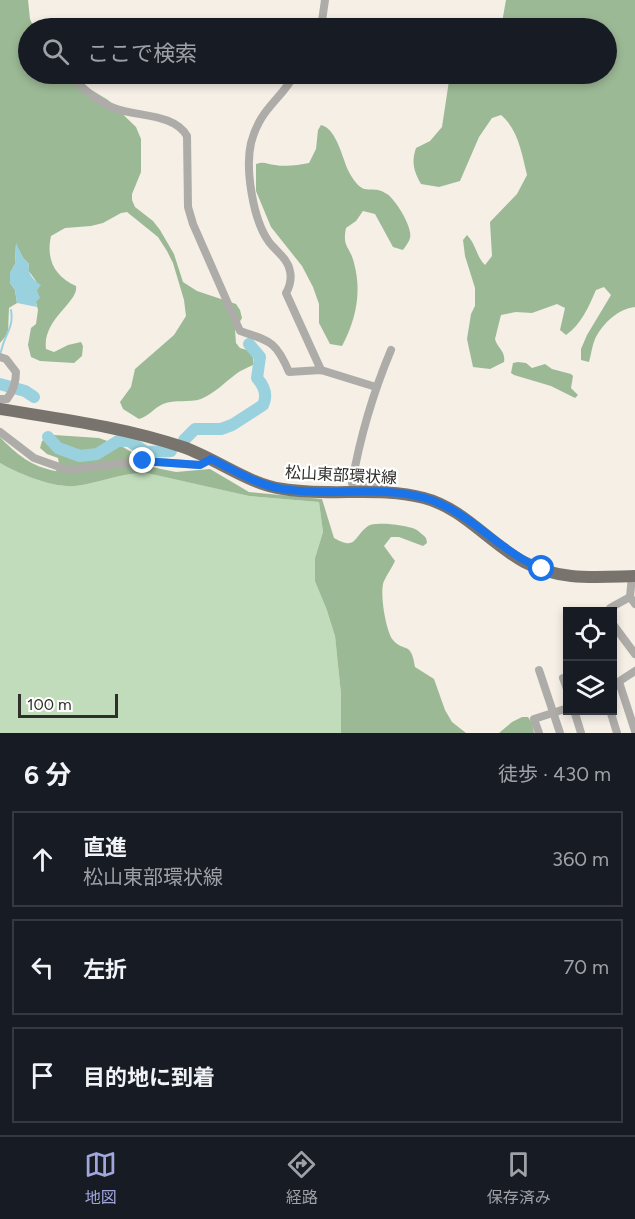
<!DOCTYPE html>
<html lang="ja">
<head>
<meta charset="utf-8">
<style>
	:root { --surface:#171b24; --page:#242831; --text:#f1f3f6; --muted:#9ea1a6; --line:#363941; --accent:#a1a6db }
	body { margin:0; font-family:Figtree,"Noto Sans JP",sans-serif; background:var(--page); color:var(--text) }
	.controls { position:absolute; right:18px; bottom:18px; display:grid; overflow:hidden; border-radius:0px; box-shadow:0 3px 9px #0003 }
	.controls button { width:54px; height:54px; display:grid; place-items:center; padding:0; border:0; border-bottom:2px solid var(--line); background:var(--surface); color:var(--text); font:30px sans-serif }
	.scale { position:absolute; left:18px; bottom:15px; width:100px; box-sizing:border-box; padding-left:6px; border:3px solid #302e2b; border-top:0; font-size:16px; line-height:21px; white-space:nowrap; color:#302e2b; -webkit-text-stroke:4px #fff; paint-order:stroke }
	.stop { position:absolute; width:18px; height:18px; margin:-14px; border:4px solid #1a73e8; border-radius:50%; background:#fff }
	.stop.end { background:#1a73e8; border-color:#fff; box-shadow:0 2px 6px #0008 }
	.list { margin:0; padding:0; list-style:none }
	h2 { display:flex; justify-content:space-between; align-items:center; height:78px; margin:0; padding:0 24px; font-size:26px }
	h2 small { font-size:20px; font-weight:400; color:var(--muted) }
	.list li { display:grid; grid-template-columns:39px 1fr auto; gap:18px; align-items:center; box-sizing:border-box; height:96px; margin:0 12px 12px; padding:0 12px; border:2px solid var(--line); border-radius:0px }
	.list b { display:block; font-size:22px; white-space:nowrap }
	.list p { margin:0; font-size:20px; white-space:nowrap; color:var(--muted) }
	.list em { font-size:20px; font-style:normal; color:var(--muted) }
	.icon { flex:none; width:33px; height:33px; fill:none; stroke:currentColor; stroke-width:2; stroke-linecap:round; stroke-linejoin:round }
	.map { position:relative; flex:none; width:635px; height:733px; overflow:hidden }
	.search { position:absolute; background:var(--surface); box-shadow:0 3px 9px #0003; left:18px; right:18px; top:18px; height:66px; display:flex; align-items:center; gap:15px; box-sizing:border-box; padding:0 21px; border-radius:33px; color:var(--muted); font-size:22px }
	.sheet { height:402px; background:var(--surface) }
	nav { display:flex; justify-content:space-around; align-items:center; box-sizing:border-box; height:84px; border-top:2px solid var(--line); background:var(--surface); font-size:16px; color:var(--muted) }
	nav a { display:grid; justify-items:center; gap:3px }
	nav .on { color:var(--accent) }
	.map>svg:first-child { display:block }
	.green { fill:#c1dcbb }
	.forest { fill:#9cb995 }
	.water { fill:#99d1de }
	.lines { fill:none; stroke-linecap:round; stroke-linejoin:round }
	.stream { stroke:#99d1de; stroke-width:2 }
	.river { stroke:#99d1de; stroke-width:12 }
	.street { stroke:#aeaca8; stroke-width:8 }
	.primary { stroke:#78736d; stroke-width:12 }
	.route { stroke:#1a73e8; stroke-width:8 }
	.labels { text-anchor:middle; dominant-baseline:central; stroke-width:4.5; stroke-linejoin:round; paint-order:stroke }
	.street-label { font-size:16px; fill:#302e2b; stroke:#fff }
</style>
</head>
<body>
<div class="map">
<svg width="635" height="733" viewBox="0 0 635 733">
	<rect width="100%" height="100%" fill="#f5efe6"/>
	<path class="green" d="M 0,463 C 19,474 53,488 75,486 C 100,483 122,472 148,473 L 249,496 L 319,502 L 323,532 L 315,558 L 335,636 L 341,694 L 341,733 L 0,733 Z"/>
	<g class="forest">
		<path d="M 0,0 L 28,0 L 30,19 L 34,28 L 28,28 L 28,74 L 65,74 L 108,100 L 136,127 L 141,139 L 141,172 L 132,194 L 132,200 L 135,207 L 153,221 L 160,230 L 174,254 L 183,282 L 197,291 L 236,304 L 240,310 L 242,318 L 235,330 L 236,343 L 240,348 L 250,351 L 253,358 L 253,365 C 247,368 241,370 236,374 C 224,383 215,393 201,399 C 189,403 175,399 163,404 C 154,408 149,416 139,419 L 123,409 L 120,402 L 131,387 L 135,369 L 174,335 L 186,316 L 184,300 L 173,263 L 167,251 L 158,237 L 127,212 L 121,213 L 103,223 L 91,226 L 65,228 L 51,236 C 46,259 54,276 76,286 C 79,302 42,319 46,349 L 54,352 L 68,345 L 81,342 L 83,346 L 82,356 L 74,363 L 40,361 L 31,357 L 28,345 L 31,328 L 36,324 L 38,310 L 36,302 L 36,281 L 28,270 L 29,264 L 23,258 L 16,244 L 15,264 L 10,273 L 10,283 L 15,290 L 17,303 L 9,308 L 8,333 L 0,343 Z"/>
		<path d="M 506,0 L 635,0 L 635,307 C 618,309 603,323 595,339 C 592,346 591,355 589,362 L 581,360 L 581,349 L 587,335 L 611,295 L 604,287 L 596,290 C 589,306 581,325 566,335 L 560,330 L 565,308 L 557,304 L 532,313 L 516,312 L 501,315 L 495,339 C 497,348 506,351 504,362 L 490,369 L 473,367 L 467,339 L 471,314 L 475,306 L 475,288 L 465,256 L 463,240 L 467,235 C 476,244 476,256 485,265 L 492,256 L 490,222 L 517,194 L 527,175 C 522,154 518,129 501,115 L 492,118 L 479,137 L 460,181 L 439,187 L 421,184 C 414,171 411,163 416,148 L 430,141 L 442,127 L 450,74 L 606,74 L 606,28 L 501,28 Z"/>
		<path d="M 321,125 C 337,129 342,158 349,172 C 365,201 369,182 387,194 C 395,199 413,227 410,238 C 409,242 405,247 403,250 L 393,247 L 375,214 L 363,211 L 356,221 L 346,228 C 342,248 350,246 354,263 C 362,292 356,320 342,346 L 330,344 L 319,323 L 319,304 L 313,287 L 302,266 L 271,227 L 256,191 L 256,164 C 264,161 267,164 275,165 C 286,167 299,165 309,163 L 316,149 L 318,130 Z"/>
		<path d="M 518,362 L 526,363 L 532,368 L 545,364 L 552,369 L 571,374 L 573,376 L 571,388 L 578,395 L 575,398 L 551,386 L 514,375 L 511,373 L 513,363 Z"/>
		<path d="M 54,435 L 99,438 L 121,446 L 135,454 L 144,465 L 161,469 L 176,472 L 210,469 L 249,492 L 322,499 L 334,538 C 357,551 353,537 368,526 C 375,521 407,525 415,529 C 419,531 423,535 426,538 L 427,543 L 423,546 L 399,537 L 391,537 L 384,546 L 395,561 C 392,568 387,574 384,581 C 379,591 386,632 393,640 C 404,653 411,640 415,667 L 434,679 L 445,710 L 452,722 L 466,733 L 341,733 L 341,694 L 335,636 L 327,610 L 315,581 L 315,558 L 323,532 L 319,502 L 249,496 L 147,473 C 122,472 100,483 75,486 C 53,488 19,474 0,463 L 0,437 C 16,454 32,467 56,471 L 59,464 L 58,458 L 47,454 L 40,448 L 42,441 Z"/>
		<path d="M 522,717 L 528,717 L 532,723 L 534,733 L 499,733 L 512,722 Z"/>
	</g>
	<path class="water" d="M 16,243 L 23,258 L 29,264 C 27,274 34,280 41,285 L 37,290 L 40,298 L 36,302 L 37,307 L 17,303 L 15,290 L 10,283 L 10,273 L 15,264 Z"/>
	<g class="lines">
		<path class="stream" d="M 0,354 C 2,349 3,343 5,339 C 10,327 13,323 11,310"/>
		<g class="river">
			<path d="M 0,384 L 25,391 L 34,397"/>
			<path d="M 48,437 L 58,448 L 80,456 L 97,454 L 118,441 L 129,441 L 146,452 L 171,451"/>
			<path d="M 184,440 L 195,429 L 221,429 L 232,425 L 263,405 C 268,395 264,386 257,378 L 260,357 L 249,344"/>
		</g>
		<g class="street">
			<path d="M 321,28 L 325,0"/>
			<path d="M 69,74 C 81,87 97,102 114,108 C 137,117 174,113 187,136 L 188,207 L 193,224 L 240,331 C 270,341 276,341 289,372 L 321,370 L 376,387"/>
			<path d="M 295,74 C 280,101 260,108 251,143 C 245,169 253,220 269,242 C 276,251 288,259 290,271 C 292,280 290,286 286,293 L 321,370"/>
			<path d="M 0,357 L 6,359 L 16,372 C 16,383 13,391 7,399 L 0,399"/>
			<path d="M 0,432 L 34,458 L 68,470 L 143,461 L 200,465 L 211,459"/>
			<path d="M 391,493 L 385,485 L 352,483 C 360,437 373,393 391,350"/>
			<path d="M 630,597 L 635,604"/>
			<path d="M 610,612 L 610,608 L 630,597 L 632,576"/>
			<path d="M 612,623 L 635,654"/>
			<path d="M 539,670 L 560,733"/>
			<path d="M 563,678 L 568,692"/>
			<path d="M 619,682 L 635,731"/>
			<path d="M 612,686 L 635,671"/>
			<path d="M 574,710 L 581,733"/>
			<path d="M 610,710 L 617,733"/>
			<path d="M 539,733 L 534,719 L 568,708"/>
		</g>
		<path class="primary" d="M 0,409 C 61,419 124,427 183,447 C 217,459 248,484 283,489 C 329,497 380,486 424,498 C 463,508 489,543 524,562 C 559,581 596,577 635,576"/>
	</g>
	<g class="lines">
		<path class="route" d="M 143,461 L 200,465 L 211,459 C 234,470 257,485 283,489 C 328,497 380,485 425,498 C 468,510 500,552 542,569"/>
	</g>
	<g class="labels">
		<g class="street-label">
			<text transform="translate(341 475) rotate(3)">松山東部環状線</text>
		</g>
	</g>
</svg>
<div class="controls">
<button><svg class="icon" aria-label="locate" viewBox="0 0 24 24"><circle cx="12" cy="12" r="6"/><path d="M12 2v4M12 18v4M2 12h4M18 12h4"/></svg></button>
<button><svg class="icon" aria-label="layers" viewBox="0 0 24 24"><path d="M12 4l9 5-9 5-9-5zM3 14l9 5 9-5"/></svg></button>
</div>
<div class="scale">100 m</div>
<div class="stop" style="left:542px;top:569px"></div>
<div class="stop end" style="left:143px;top:461px"></div>
<div class="search"><svg class="icon" aria-label="search" viewBox="0 0 24 24"><circle cx="10" cy="10" r="6"/><path d="M15 15l6 6"/></svg>ここで検索</div>
</div>
<section class="sheet">
<h2>6 分<small>徒歩 · 430 m</small></h2>
<ul class="list">
<li><svg class="icon" aria-label="ahead" viewBox="0 0 24 24"><path d="M12 20V5M6 11l6-6 6 6"/></svg><div><b>直進</b><p>松山東部環状線</p></div><em>360 m</em></li>
<li><svg class="icon" aria-label="left" viewBox="0 0 24 24"><path d="M17 20v-9H6M10 6l-5 5 5 5"/></svg><div><b>左折</b></div><em>70 m</em></li>
<li><svg class="icon" aria-label="arrive" viewBox="0 0 24 24"><path d="M6 21V4h12l-3 4 3 4H6"/></svg><div><b>目的地に到着</b></div></li>
</ul>
</section>
<nav>
<a class="on"><svg class="icon" aria-label="map" viewBox="0 0 24 24"><path d="M3 6l6-2 6 2 6-2v14l-6 2-6-2-6 2zM9 4v14M15 6v14"/></svg>地図</a>
<a><svg class="icon" aria-label="directions" viewBox="0 0 24 24"><path d="M12 3l9 9-9 9-9-9zM9 14v-3h6M13 9l2 2-2 2"/></svg>経路</a>
<a><svg class="icon" aria-label="saved" viewBox="0 0 24 24"><path d="M7 4h10v16l-5-4-5 4z"/></svg>保存済み</a>
</nav>
</body>
</html>
